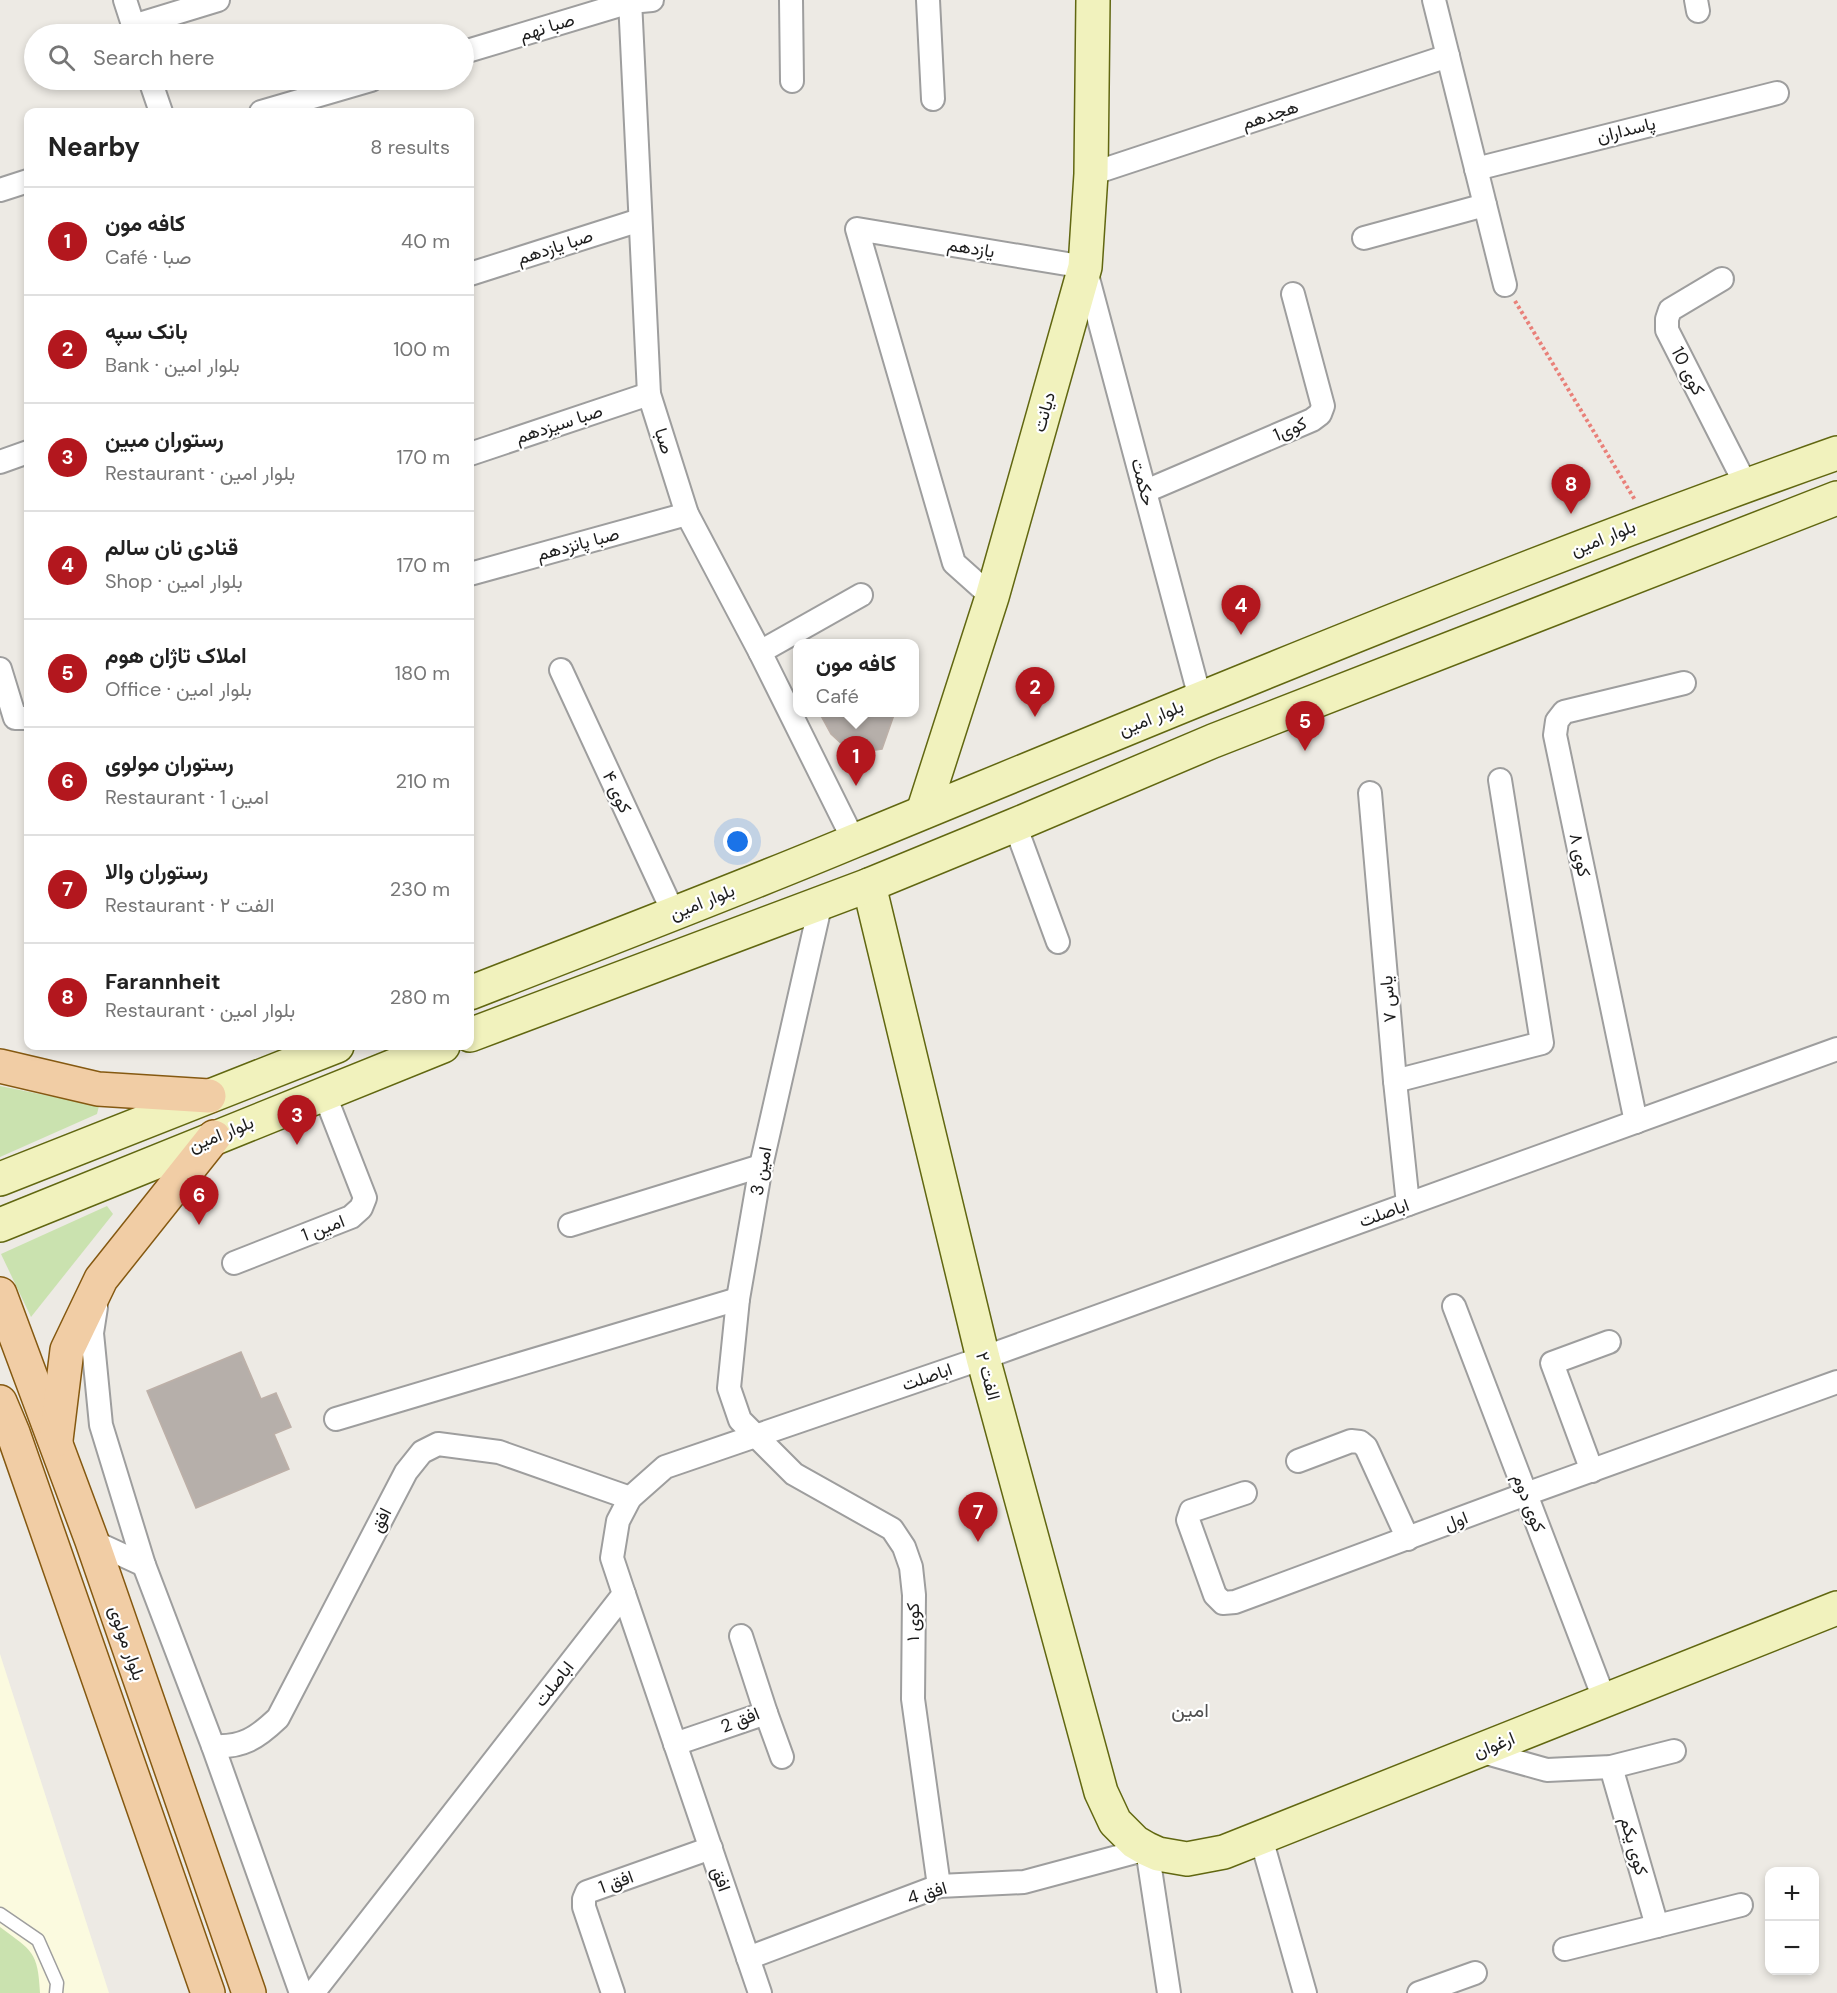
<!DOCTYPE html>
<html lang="en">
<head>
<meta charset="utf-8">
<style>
	:root { --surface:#fff; --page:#f6f6f6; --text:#222; --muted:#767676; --line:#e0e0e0; --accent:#b3171e }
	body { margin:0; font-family:"DM Sans",Vazirmatn,sans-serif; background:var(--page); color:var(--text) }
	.controls { position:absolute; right:18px; bottom:18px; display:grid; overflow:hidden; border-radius:12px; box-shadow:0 3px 9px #0003 }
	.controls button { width:54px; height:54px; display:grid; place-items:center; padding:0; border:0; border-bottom:2px solid var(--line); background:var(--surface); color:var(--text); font:30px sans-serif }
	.you { position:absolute; left:738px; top:842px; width:21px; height:21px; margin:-15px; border:4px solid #fff; border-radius:50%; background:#1a73e8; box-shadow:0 0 0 9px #1a73e833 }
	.badge { display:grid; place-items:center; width:39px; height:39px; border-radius:50%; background:var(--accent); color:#fff; font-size:20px; font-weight:700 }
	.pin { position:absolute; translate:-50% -50px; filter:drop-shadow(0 2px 3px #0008) }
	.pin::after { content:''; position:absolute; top:32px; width:21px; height:18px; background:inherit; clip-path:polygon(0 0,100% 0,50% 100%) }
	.popup { position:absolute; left:793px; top:639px; width:126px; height:78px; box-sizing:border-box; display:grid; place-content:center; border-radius:12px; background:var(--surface); filter:drop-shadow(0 2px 4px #0005); font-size:20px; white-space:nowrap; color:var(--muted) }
	.popup b { font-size:22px; color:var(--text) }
	.popup::after { content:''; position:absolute; left:50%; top:100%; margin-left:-12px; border:12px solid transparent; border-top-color:var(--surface) }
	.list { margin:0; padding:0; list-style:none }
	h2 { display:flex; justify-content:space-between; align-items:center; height:78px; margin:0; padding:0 24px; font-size:26px }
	h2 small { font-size:20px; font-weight:400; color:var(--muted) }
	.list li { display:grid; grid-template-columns:39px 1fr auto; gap:18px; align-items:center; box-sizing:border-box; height:108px; padding:0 24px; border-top:2px solid var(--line) }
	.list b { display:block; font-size:22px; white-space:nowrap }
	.list p { margin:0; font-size:20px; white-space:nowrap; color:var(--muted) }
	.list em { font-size:20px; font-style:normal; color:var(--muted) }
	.icon { flex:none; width:33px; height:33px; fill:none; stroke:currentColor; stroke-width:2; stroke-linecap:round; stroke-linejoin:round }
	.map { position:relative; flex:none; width:1837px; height:1993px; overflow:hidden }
	.search { position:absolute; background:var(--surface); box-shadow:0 3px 9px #0003; left:24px; top:24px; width:450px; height:66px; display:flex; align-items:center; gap:15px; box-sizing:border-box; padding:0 21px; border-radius:33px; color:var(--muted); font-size:22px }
	.panel { position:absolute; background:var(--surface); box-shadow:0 3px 9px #0003; left:24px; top:108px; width:450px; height:942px; border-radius:12px }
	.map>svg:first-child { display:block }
	.education { fill:#fbfadf }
	.grass { fill:#cae2af }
	.building { fill:#b6afaa; stroke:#bdb0a8; stroke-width:1.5 }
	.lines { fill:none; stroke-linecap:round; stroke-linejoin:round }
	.lane-casing { stroke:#9e9e9e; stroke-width:15 }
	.street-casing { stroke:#9e9e9e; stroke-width:26 }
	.secondary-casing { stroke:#616711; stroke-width:36 }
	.primary-casing { stroke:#855911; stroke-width:36 }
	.path { stroke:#e98079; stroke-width:4; stroke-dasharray:3 3; stroke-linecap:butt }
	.lane { stroke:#fff; stroke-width:12 }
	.street { stroke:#fff; stroke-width:22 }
	.secondary { stroke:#f1f2bd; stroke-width:33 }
	.primary { stroke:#f1cda5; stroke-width:33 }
	.labels { text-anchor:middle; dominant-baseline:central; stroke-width:4.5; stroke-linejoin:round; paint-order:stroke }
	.street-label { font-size:18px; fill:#1d1d1d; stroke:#fff }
	.neighbourhood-label { font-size:20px; fill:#505050; stroke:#fff }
</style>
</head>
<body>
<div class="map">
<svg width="1837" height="1993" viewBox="0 0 1837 1993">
	<rect width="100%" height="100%" fill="#edeae4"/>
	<path class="education" d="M 0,1654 L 8,1679 L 109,1993 L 0,1993 Z"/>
	<g class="grass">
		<path d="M 0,1086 L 99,1106 L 97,1114 L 0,1157 Z"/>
		<path d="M 107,1206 L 113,1214 L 31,1317 L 1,1254 Z"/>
		<path d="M 0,1927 C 32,1951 38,1951 40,1993 L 0,1993 Z"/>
	</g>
	<g class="building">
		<path d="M 819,712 L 895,712 L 882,749 L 862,752 L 842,744 L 831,734 Z"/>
		<path d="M 241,1352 L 261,1399 L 276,1393 L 291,1427 L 274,1434 L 289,1469 L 196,1508 L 147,1391 Z"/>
	</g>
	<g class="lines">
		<defs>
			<path id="lane" d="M 0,1914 L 38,1940 L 57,1983 L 56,1993"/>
			<g id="street">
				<path d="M 125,0 L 136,34"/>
				<path d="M 630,0 L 649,394 L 687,514 L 760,652 L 854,841"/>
				<path d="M 791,0 L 792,81"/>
				<path d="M 928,0 L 933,99"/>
				<path d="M 1434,0 L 1505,285"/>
				<path d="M 1696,0 L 1698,11"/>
				<path d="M 133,26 L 218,0"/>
				<path d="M 464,52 L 630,2 L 652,0"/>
				<path d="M 150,80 L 161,112"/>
				<path d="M 261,112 L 371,80"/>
				<path d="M 1476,169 L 1777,93"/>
				<path d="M 1091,174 L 1448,56"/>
				<path d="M 0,190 L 28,181"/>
				<path d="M 1364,238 L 1485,205"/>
				<path d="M 470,274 L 640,220"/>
				<path d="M 1722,279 L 1670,310 L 1667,319 L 1667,330 L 1746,485"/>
				<path d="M 470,454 L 649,394"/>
				<path d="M 0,462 L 28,452"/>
				<path d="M 1146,491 L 1312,420 L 1320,414 L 1323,406 L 1293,294"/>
				<path d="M 470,574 L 687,514"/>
				<path d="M 992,597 L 954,563 L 857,229 L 1085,267 L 1200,698"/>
				<path d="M 760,652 L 861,595"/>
				<path d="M 0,669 L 15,718 L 28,718"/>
				<path d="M 561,670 L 674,914"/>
				<path d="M 1370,793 L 1395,1081 L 1408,1204"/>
				<path d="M 1015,825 L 1058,942"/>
				<path d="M 821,902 L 761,1166 L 738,1299 L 729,1388 L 740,1420 L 794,1474 L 892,1529 L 904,1547 L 911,1567 L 914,1595 L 913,1699 L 939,1886"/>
				<path d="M 1395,1081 L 1542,1043 L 1500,780"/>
				<path d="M 1636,1122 L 1555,735 L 1557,721 L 1564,712 L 1684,683"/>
				<path d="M 570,1225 L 761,1166"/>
				<path d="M 234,1263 L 351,1217 L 361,1208 L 365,1198 L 324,1093"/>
				<path d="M 1454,1306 L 1605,1701"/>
				<path d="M 96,1307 L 92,1333 L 101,1425 L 144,1565 L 213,1746 L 301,1993"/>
				<path d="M 336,1419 L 738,1299"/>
				<path d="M 1298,1461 L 1351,1441 L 1360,1442 L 1366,1447 L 1408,1539"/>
				<path d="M 1592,1471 L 1552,1363 L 1609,1342"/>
				<path d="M 1245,1493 L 1191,1511 L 1188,1520 L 1215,1595 L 1223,1603 L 1235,1602 L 1526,1494 L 1837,1382"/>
				<path d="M 92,1541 L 144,1565"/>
				<path d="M 624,1594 L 760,1993"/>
				<path d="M 766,1713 L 782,1757"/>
				<path d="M 675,1744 L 766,1713 L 741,1636"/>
				<path d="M 213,1746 C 242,1748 257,1738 278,1718 L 406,1472 L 422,1452 L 438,1444 L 499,1452 L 630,1498"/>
				<path d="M 1479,1751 L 1547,1770 L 1611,1767 L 1674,1751"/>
				<path d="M 1611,1767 L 1657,1926"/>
				<path d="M 1261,1838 L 1305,1993"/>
				<path d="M 1565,1949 L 1741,1905"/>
				<path d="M 748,1958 L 939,1886 L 1024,1882 L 1147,1849 L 1169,1993"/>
				<path d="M 313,1993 L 624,1594 L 612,1558 L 618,1521 L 630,1498 L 665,1467 L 983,1358 L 1837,1049"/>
				<path d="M 613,1993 L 584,1907 L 584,1899 L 587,1892 L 711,1848"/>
				<path d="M 1419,1993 L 1475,1973"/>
			</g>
			<g id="secondary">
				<path d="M 923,812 L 992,597 L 1085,267 L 1091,174 L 1093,0"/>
				<path d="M 869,885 L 983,1358 L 1101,1792 L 1115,1822 L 1135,1842 L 1147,1849 L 1158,1854 L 1187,1859 L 1224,1852 L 1837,1608"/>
				<path d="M 470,993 C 598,943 727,894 854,841 C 1180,707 1505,570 1837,453"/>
				<path d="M 470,1035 L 869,885 L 1015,825 L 1213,741 L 1837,498"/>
				<path d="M 0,1179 L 337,1046"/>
				<path d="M 0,1225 L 443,1046"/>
			</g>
			<g id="primary">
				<path d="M 0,1066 L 98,1089 L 209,1096"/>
				<path d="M 0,1294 L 92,1541 L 249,1993"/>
				<path d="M 0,1402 L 13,1433 L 208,1993"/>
				<path d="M 56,1440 L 67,1350 L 101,1279 L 214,1137"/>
			</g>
		</defs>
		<use href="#lane" class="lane-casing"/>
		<use href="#street" class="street-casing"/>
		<use href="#secondary" class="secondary-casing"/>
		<use href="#primary" class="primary-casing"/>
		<path class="path" d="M 1515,301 L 1635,500"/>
		<use href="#lane" class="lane"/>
		<use href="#street" class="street"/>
		<use href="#secondary" class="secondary"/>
		<use href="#primary" class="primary"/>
	</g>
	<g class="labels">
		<g class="street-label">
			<text transform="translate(547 27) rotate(-17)">صبا نهم</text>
			<text transform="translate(1270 115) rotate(-18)">هجدهم</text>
			<text transform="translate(1626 130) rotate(-14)">پاسداران</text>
			<text transform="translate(555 247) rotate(-18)">صبا یازدهم</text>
			<text transform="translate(971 248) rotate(9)">یازدهم</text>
			<text transform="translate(1688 371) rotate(63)">کوی 10</text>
			<text transform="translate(1044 412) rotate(-74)">دیانت</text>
			<text transform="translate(559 424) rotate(-18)">صبا سیزدهم</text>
			<text transform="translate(1290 429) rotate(-24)">کوی1</text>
			<text transform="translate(664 441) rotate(73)">صبا</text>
			<text transform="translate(1143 482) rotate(75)">حکمت</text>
			<text transform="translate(1603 538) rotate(-22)">بلوار امین</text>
			<text transform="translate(578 544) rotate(-15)">صبا پانزدهم</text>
			<text transform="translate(1151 718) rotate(-22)">بلوار امین</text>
			<text transform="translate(617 792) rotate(65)">کوی ۴</text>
			<text transform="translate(1580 855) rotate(78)">کوی ۸</text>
			<text transform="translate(702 902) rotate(-22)">بلوار امین</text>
			<text transform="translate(1388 999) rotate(-95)">یاس ۷</text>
			<text transform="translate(221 1134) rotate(-22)">بلوار امین</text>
			<text transform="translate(761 1171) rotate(-79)">امین 3</text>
			<text transform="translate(1384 1213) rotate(-20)">اباصلت</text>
			<text transform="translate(323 1228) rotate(-21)">امین 1</text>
			<text transform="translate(988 1376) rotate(75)">الفت ۲</text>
			<text transform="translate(927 1377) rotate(-19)">اباصلت</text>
			<text transform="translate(1529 1503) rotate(69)">کوی دوم</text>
			<text transform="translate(381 1520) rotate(-63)">افق</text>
			<text transform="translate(1456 1521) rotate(-21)">اول</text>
			<text transform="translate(913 1622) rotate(-90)">کوی ۱</text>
			<text transform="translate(127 1643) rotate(71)">بلوار مولوی</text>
			<text transform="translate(554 1684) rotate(-52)">اباصلت</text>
			<text transform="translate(740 1720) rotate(-22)">افق 2</text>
			<text transform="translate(1494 1745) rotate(-22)">ارغوان</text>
			<text transform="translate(1634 1846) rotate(74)">کوی یکم</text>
			<text transform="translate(721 1879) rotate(71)">افق</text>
			<text transform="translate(616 1882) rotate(-20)">افق 1</text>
			<text transform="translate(927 1893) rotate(-16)">افق 4</text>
		</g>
		<g class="neighbourhood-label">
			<text x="1190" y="1710">امین</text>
		</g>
	</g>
</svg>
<div class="controls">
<button>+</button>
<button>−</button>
</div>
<div class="you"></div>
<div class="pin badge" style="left:856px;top:786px">1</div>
<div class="popup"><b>کافه مون</b>Café</div>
<div class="pin badge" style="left:1035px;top:717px">2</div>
<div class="pin badge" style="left:297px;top:1145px">3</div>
<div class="pin badge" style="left:1241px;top:635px">4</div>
<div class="pin badge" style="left:1305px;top:751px">5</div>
<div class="pin badge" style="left:199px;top:1225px">6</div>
<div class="pin badge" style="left:978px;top:1542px">7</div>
<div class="pin badge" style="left:1571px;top:514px">8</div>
<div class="search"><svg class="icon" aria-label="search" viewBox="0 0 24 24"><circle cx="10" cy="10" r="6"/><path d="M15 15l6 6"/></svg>Search here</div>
<section class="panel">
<h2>Nearby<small>8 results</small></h2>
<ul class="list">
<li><span class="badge">1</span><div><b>کافه مون</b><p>Café · صبا</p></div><em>40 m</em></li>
<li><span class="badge">2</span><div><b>بانک سپه</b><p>Bank · بلوار امین</p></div><em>100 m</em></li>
<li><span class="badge">3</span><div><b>رستوران مبین</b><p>Restaurant · بلوار امین</p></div><em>170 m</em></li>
<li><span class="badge">4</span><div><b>قنادی نان سالم</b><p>Shop · بلوار امین</p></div><em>170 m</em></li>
<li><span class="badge">5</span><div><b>املاک تاژان هوم</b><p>Office · بلوار امین</p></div><em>180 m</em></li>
<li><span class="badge">6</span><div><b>رستوران مولوی</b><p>Restaurant · امین 1</p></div><em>210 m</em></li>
<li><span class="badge">7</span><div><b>رستوران والا</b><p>Restaurant · الفت ۲</p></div><em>230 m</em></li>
<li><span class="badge">8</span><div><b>Farannheit</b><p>Restaurant · بلوار امین</p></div><em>280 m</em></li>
</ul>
</section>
</div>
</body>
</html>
